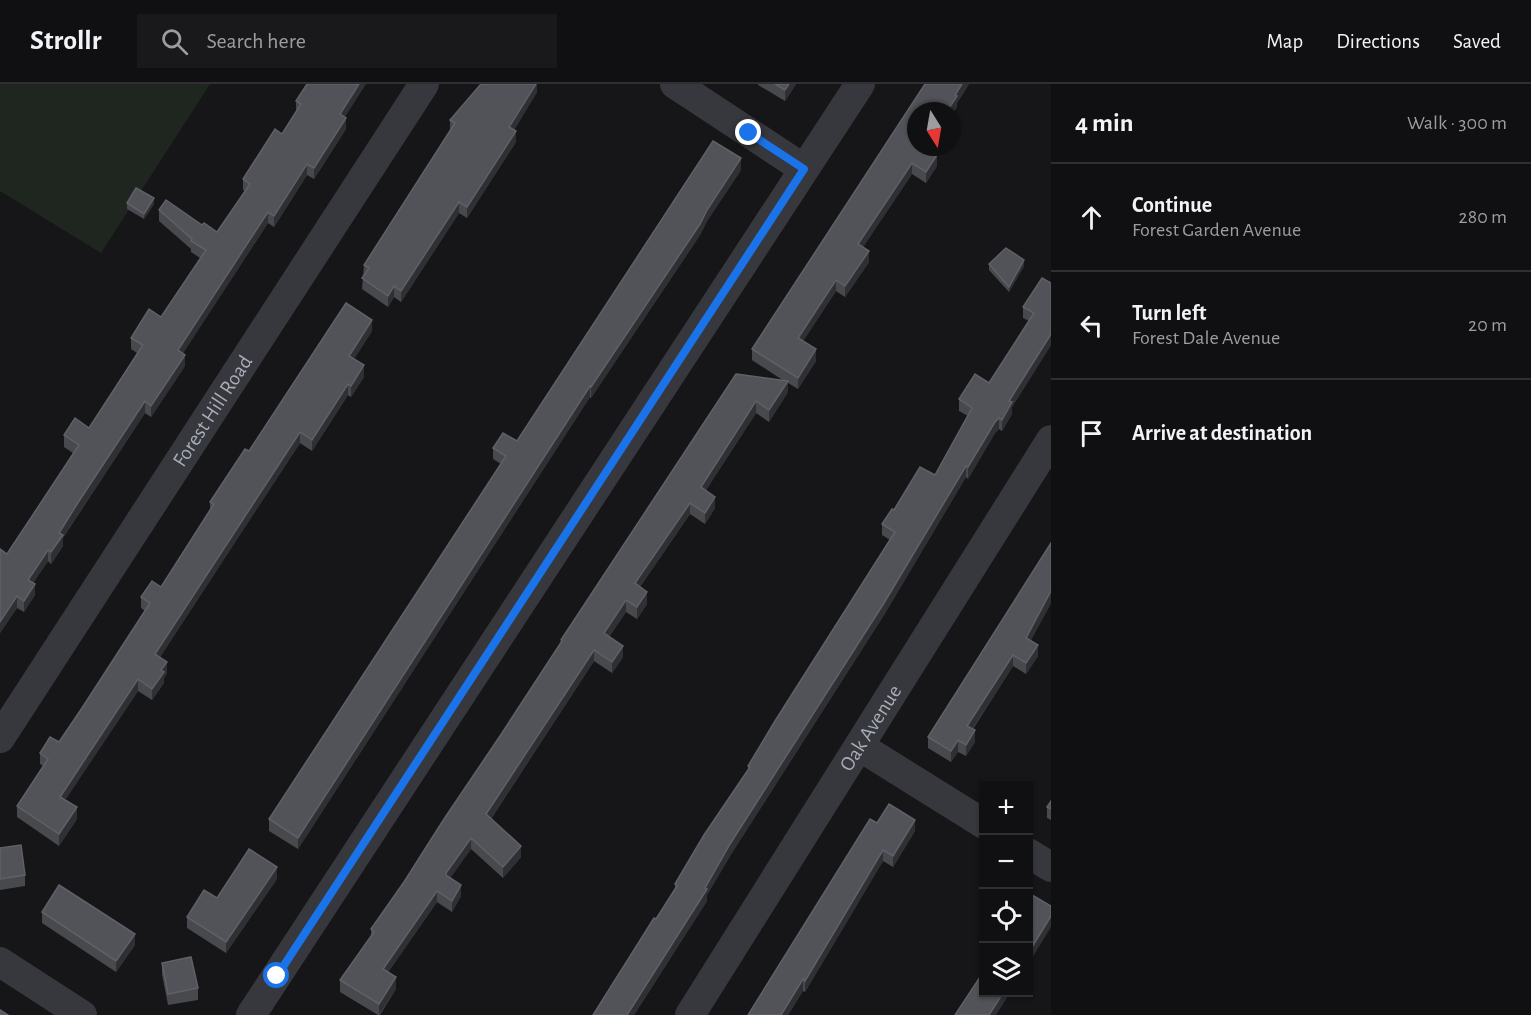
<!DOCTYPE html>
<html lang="en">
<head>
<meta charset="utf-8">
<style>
	:root { --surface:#101012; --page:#19191b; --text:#f1f3f6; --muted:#9c9d9f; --line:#303032 }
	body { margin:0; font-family:"Alegreya Sans",sans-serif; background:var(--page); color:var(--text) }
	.controls { position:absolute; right:18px; bottom:18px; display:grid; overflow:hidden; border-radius:0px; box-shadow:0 2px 4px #0004 }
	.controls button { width:54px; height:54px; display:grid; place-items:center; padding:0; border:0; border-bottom:2px solid var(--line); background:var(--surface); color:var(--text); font:30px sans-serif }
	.compass { position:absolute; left:907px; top:18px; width:54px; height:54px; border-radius:50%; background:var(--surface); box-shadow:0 2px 4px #0004; rotate:169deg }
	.stop { position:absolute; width:18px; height:18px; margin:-14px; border:4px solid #1a73e8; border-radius:50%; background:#fff }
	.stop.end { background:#1a73e8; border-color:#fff; box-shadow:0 2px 6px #0008 }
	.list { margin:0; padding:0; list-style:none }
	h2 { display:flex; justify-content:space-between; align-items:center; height:78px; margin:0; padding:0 24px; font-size:26px }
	h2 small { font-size:20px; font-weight:400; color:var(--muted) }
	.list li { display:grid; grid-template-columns:39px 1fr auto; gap:18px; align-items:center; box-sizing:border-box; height:108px; padding:0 24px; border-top:2px solid var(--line) }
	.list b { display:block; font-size:22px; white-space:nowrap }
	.list p { margin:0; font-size:20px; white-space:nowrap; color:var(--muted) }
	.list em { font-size:20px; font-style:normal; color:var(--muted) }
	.icon { flex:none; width:33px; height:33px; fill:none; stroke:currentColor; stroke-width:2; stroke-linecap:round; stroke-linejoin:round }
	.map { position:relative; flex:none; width:1051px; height:931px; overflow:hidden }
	header { display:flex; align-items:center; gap:36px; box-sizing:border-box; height:84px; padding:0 30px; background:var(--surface); border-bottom:2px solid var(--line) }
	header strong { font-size:28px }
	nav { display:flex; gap:33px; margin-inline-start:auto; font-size:21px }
	.search { width:420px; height:54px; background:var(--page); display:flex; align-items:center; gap:15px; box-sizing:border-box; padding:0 21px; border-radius:0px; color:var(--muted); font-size:22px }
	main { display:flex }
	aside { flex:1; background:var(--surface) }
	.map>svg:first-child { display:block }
	.green { fill:#1e261f }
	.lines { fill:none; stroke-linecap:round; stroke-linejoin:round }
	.minor { stroke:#37383d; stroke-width:30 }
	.wall { fill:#47494d }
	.shaded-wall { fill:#2f3033 }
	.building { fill:#525359; stroke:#5f6168; stroke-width:1.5 }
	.route { stroke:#1a73e8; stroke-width:8 }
	.labels { text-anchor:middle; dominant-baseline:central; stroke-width:4.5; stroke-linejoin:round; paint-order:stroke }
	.street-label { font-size:21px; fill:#a8adb8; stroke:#111113 }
</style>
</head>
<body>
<header>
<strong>Strollr</strong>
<div class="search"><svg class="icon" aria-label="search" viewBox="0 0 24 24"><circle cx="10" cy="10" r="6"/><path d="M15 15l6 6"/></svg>Search here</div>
<nav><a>Map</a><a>Directions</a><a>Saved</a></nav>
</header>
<main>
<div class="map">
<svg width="1051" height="931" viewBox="0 0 1051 931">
	<rect width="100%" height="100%" fill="#161618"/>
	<path class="green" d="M 0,0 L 210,0 L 101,169 L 0,107 Z"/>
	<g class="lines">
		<g class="minor">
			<path d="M 675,0 L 804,85"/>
			<path id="s1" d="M 0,654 L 424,0"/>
			<path d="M 859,662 L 984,740"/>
			<path d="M 1028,769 L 1051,783"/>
			<path d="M 0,878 L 82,931"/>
			<path d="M 251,931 L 860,0"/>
			<path id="s2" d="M 690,931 L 1051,356"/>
		</g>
	</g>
	<g class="wall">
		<path d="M 537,0 L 537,8 L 514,46 L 516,58 L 467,134 L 459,129 L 401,218 L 394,213 L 388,223 L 362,205 L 364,181 L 450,47 L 450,36 Z"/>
		<path d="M 758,0 L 796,0 L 785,17 L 758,1 Z"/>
		<path d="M 925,0 L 969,0 L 957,19 L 957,23 L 952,30 L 952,27 L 929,65 L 937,82 L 926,99 L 912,90 L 863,163 L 869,178 L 845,213 L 836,207 L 803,257 L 816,277 L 798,305 L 788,299 L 788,308 L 769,338 L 756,329 L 706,406 L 715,424 L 705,440 L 690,430 L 640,503 L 647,520 L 637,535 L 626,528 L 609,553 L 623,573 L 612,589 L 594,577 L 491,735 L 521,773 L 503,794 L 471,765 L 450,794 L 461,812 L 452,828 L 437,818 L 388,888 L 396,905 L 380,931 L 378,931 L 340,908 L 340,896 L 371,852 L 371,845 L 404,798 L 561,559 L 561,556 L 736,290 L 784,297 L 752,276 L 752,265 Z"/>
		<path d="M 296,17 L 345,33 L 346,45 L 314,95 L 307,91 L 274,143 L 268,139 L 183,269 L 185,282 L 151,333 L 145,329 L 63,454 L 63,462 L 51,480 L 48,477 L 33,499 L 35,511 L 24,528 L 17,524 L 0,549 L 0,465 L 7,470 L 73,369 L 64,363 L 64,351 L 89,344 L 137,269 L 131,265 L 131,254 L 161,233 L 200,174 L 191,168 L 191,165 L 159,137 L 159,126 L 202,141 L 217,148 L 245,107 L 243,106 L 243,95 L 282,50 L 296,28 Z"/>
		<path d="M 741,86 L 707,137 L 700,151 L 591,314 L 590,313 L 298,765 L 269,747 L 269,735 L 501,380 L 493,375 L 493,364 L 517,357 Z"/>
		<path d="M 127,119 L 154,120 L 144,135 L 127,125 Z"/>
		<path d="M 989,180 L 1024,182 L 1009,208 L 989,186 Z"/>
		<path d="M 1051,199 L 1051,261 L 1012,323 L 1012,330 L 1002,347 L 999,345 L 995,349 L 968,395 L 966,393 L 884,531 L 730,772 L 707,811 L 707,817 L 634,931 L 656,835 L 675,806 L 675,800 L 748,686 L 748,682 L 890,456 L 882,451 L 882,440 L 894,426 L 935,391 L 968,332 L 959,327 L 959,315 L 989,299 L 1029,237 L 1023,234 L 1023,223 Z"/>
		<path d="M 372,247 L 354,275 L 364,293 L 351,313 L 348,311 L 312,367 L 300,359 L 160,573 L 167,589 L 164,594 L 164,599 L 152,616 L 138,607 L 65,716 L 77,735 L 59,762 L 17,733 L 17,722 L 43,682 L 40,680 L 40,669 L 59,658 L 82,624 L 145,527 L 141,524 L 141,513 L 161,503 L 210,425 L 210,418 L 249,367 Z"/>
		<path d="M 1051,459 L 1051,519 L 1031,556 L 1038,572 L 1026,590 L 1013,582 L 973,645 L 975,658 L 966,672 L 958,668 L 951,678 L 928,664 L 928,653 Z"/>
		<path d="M 1051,717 L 1051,736 L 1047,734 L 1047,723 Z"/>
		<path d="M 877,739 L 915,747 L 893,783 L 883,777 L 805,908 L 803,907 L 788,931 L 748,931 Z"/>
		<path d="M 0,764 L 25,791 L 25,802 L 0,806 Z"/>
		<path d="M 277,795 L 226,869 L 187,844 L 187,833 Z"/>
		<path d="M 42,828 L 135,861 L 116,888 L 42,839 Z"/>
		<path d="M 162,879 L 198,904 L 198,916 L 168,921 L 162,890 Z"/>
	</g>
	<g class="shaded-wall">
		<path d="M 359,0 L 366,0 L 340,41 L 340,30 Z"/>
		<path d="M 536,0 L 537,0 L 537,8 L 509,54 L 509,43 Z"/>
		<path d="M 789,0 L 796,0 L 785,17 L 785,6 Z"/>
		<path d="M 962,0 L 969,0 L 957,19 L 957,23 L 952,30 L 952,27 L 947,27 L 955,11 Z"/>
		<path d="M 346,34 L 346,45 L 314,95 L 314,84 Z"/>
		<path d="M 516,47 L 516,58 L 467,134 L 467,123 Z"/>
		<path d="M 937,71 L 937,82 L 926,99 L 926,88 Z"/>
		<path d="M 741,74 L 741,86 L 707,137 L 700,151 L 591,314 L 591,303 Z"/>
		<path d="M 912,79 L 912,90 L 858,171 L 858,160 Z"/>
		<path d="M 307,80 L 307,91 L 274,143 L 274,132 Z"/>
		<path d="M 154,114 L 154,120 L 144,135 L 144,130 Z"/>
		<path d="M 459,118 L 459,129 L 401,218 L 401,207 Z"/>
		<path d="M 268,128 L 268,139 L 178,277 L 178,266 Z"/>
		<path d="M 869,167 L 869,178 L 845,213 L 845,202 Z"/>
		<path d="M 1024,176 L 1024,182 L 1009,208 L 1009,203 Z"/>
		<path d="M 836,196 L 836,207 L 798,265 L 798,254 Z"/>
		<path d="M 394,202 L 394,213 L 388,223 L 388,212 Z"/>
		<path d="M 372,236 L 372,247 L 349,283 L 349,272 Z"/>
		<path d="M 1051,250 L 1051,261 L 1012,323 L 1012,330 L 1002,347 L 1002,336 L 1009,317 Z"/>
		<path d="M 816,265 L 816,277 L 798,305 L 798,294 Z"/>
		<path d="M 185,271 L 185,282 L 151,333 L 151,322 Z"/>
		<path d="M 364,281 L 364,293 L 351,313 L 351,302 Z"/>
		<path d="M 788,297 L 788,308 L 769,338 L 769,326 Z"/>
		<path d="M 348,300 L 348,311 L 312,367 L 312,356 Z"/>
		<path d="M 590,302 L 590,313 L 298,765 L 298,754 Z"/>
		<path d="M 145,317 L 145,329 L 63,454 L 63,462 L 51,480 L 51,468 L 59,449 Z"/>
		<path d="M 756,317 L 756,329 L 701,414 L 701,403 Z"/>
		<path d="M 999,334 L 999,345 L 995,349 L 968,395 L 968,383 L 995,338 Z"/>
		<path d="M 300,348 L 300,359 L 155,581 L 155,570 Z"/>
		<path d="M 966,382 L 966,393 L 884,531 L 730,772 L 707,811 L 707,817 L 634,931 L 627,931 L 705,804 L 730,760 Z"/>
		<path d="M 715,413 L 715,424 L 705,440 L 705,429 Z"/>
		<path d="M 690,419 L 690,430 L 635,510 L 635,499 Z"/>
		<path d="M 48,466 L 48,477 L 28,507 L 28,496 Z"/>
		<path d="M 35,500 L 35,511 L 24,528 L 24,517 Z"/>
		<path d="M 1051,507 L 1051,519 L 1026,565 L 1026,554 Z"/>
		<path d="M 647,508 L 647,520 L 637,535 L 637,523 Z"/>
		<path d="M 17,512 L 17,524 L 0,549 L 0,538 Z"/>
		<path d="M 626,516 L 626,528 L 604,560 L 604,549 Z"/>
		<path d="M 1038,561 L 1038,572 L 1026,590 L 1026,579 Z"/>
		<path d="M 623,562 L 623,573 L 612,589 L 612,578 Z"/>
		<path d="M 594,566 L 594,577 L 486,742 L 486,730 Z"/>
		<path d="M 1013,571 L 1013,582 L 967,653 L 967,642 Z"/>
		<path d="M 167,578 L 167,589 L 164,594 L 164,599 L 152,616 L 152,605 L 161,586 Z"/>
		<path d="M 138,595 L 138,607 L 60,724 L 60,713 Z"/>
		<path d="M 975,646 L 975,658 L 966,672 L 966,661 Z"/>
		<path d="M 958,656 L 958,668 L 951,678 L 951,667 Z"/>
		<path d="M 77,723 L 77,735 L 59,762 L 59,750 Z"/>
		<path d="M 915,736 L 915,747 L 893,783 L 893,772 Z"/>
		<path d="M 471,754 L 471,765 L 446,800 L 446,789 Z"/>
		<path d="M 521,762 L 521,773 L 503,794 L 503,783 Z"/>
		<path d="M 883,766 L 883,777 L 805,908 L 805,897 Z"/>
		<path d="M 277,783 L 277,795 L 226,869 L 226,858 Z"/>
		<path d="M 461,801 L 461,812 L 452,828 L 452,817 Z"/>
		<path d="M 437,807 L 437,818 L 383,896 L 383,885 Z"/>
		<path d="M 1051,832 L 1051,843 L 1029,879 L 1029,868 Z"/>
		<path d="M 135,850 L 135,861 L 116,888 L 116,877 Z"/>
		<path d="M 396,893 L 396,905 L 379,931 L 379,920 Z"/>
		<path d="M 803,895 L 803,907 L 788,931 L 781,931 Z"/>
		<path d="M 1003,909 L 1010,909 L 996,931 L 989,931 Z"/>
	</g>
	<g class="building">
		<path d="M 307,0 L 359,0 L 340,30 L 346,34 L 314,84 L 307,80 L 274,132 L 268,128 L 178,266 L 185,271 L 151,322 L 145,317 L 79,417 L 59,449 L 63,451 L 51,468 L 48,466 L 28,496 L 35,500 L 24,517 L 17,512 L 0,538 L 0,465 L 7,470 L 79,361 L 64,351 L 75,334 L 89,344 L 143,261 L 131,254 L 149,225 L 161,233 L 206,166 L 191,157 L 192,155 L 159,126 L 166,116 L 202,141 L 204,139 L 217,148 L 250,100 L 243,95 L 275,45 L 282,50 L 301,20 L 296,17 Z"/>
		<path d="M 481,0 L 536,0 L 509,43 L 516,47 L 467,123 L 459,118 L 401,207 L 394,202 L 388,212 L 362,194 L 369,184 L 364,181 L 455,39 L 450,36 Z"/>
		<path d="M 775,0 L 789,0 L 785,6 Z"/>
		<path d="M 925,0 L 962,0 L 955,11 L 957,12 L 947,27 L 916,27 L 916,63 L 925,63 L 937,71 L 926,88 L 912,79 L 858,160 L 869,167 L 845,202 L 836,196 L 798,254 L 816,265 L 798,294 L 752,265 Z"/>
		<path d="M 713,57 L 741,74 L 707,126 L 700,140 L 591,303 L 590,302 L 298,754 L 269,735 L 506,372 L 493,364 L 503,349 L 517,357 Z"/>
		<path d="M 136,104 L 154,114 L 144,130 L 127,119 Z"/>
		<path d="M 1006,164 L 1024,176 L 1009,203 L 989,180 Z"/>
		<path d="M 1042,194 L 1051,199 L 1051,250 L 1009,317 L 1012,318 L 1002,336 L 999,334 L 995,338 L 968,383 L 966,382 L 884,519 L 730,760 L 705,804 L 707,805 L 627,931 L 593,931 L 654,834 L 656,835 L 677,802 L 675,800 L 704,751 L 750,683 L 748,682 L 775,637 L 895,448 L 882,440 L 892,425 L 894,426 L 920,383 L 935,391 L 972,324 L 959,315 L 975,290 L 989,299 L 1034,229 L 1023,223 Z"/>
		<path d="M 346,219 L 372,236 L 349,272 L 364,281 L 351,302 L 348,300 L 312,356 L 300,348 L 155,570 L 167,578 L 161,586 L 164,588 L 152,605 L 138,595 L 60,713 L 77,723 L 59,750 L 17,722 L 48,675 L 40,669 L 50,653 L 59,658 L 82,624 L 150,519 L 141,513 L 152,497 L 161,503 L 214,420 L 210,418 L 245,365 L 249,367 Z"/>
		<path d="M 736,290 L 788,297 L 769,326 L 756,317 L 701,403 L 715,413 L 705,429 L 690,419 L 635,499 L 647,508 L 637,523 L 626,516 L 604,549 L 623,562 L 612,578 L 594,566 L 486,730 L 521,762 L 503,783 L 471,754 L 446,789 L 446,791 L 461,801 L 452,817 L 437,807 L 383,885 L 396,893 L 379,920 L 340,896 L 374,848 L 371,845 L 404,798 L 444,735 L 500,652 L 562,557 L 561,556 Z"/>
		<path d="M 1051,459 L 1051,507 L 1026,554 L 1038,561 L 1026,579 L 1013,571 L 967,642 L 975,646 L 966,661 L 958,656 L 951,667 L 928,653 Z"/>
		<path d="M 1051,717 L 1051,725 L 1047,723 Z"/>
		<path d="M 889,720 L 915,736 L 893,772 L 883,766 L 805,897 L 803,895 L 781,931 L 748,931 L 870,735 L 877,739 Z"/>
		<path d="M 21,761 L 25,791 L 0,795 L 0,764 Z"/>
		<path d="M 249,765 L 277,783 L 226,858 L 187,833 L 204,806 L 217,814 Z"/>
		<path d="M 59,801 L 135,850 L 116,877 L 42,828 Z"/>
		<path d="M 1032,811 L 1051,822 L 1051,832 L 1029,868 L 1029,816 Z"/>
		<path d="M 191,873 L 198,904 L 168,910 L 162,879 Z"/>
		<path d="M 984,887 L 984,909 L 1003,909 L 989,931 L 955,931 Z"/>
		<path d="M 0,926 L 8,931 L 0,931 Z"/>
	</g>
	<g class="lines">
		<path class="route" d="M 277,892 L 804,85 L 749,49"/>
	</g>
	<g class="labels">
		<g class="street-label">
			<text stroke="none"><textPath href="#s1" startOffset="390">Forest Hill Road</textPath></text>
			<text stroke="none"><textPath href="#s2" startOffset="339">Oak Avenue</textPath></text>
		</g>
	</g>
</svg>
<div class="controls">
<button>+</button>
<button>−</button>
<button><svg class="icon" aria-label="locate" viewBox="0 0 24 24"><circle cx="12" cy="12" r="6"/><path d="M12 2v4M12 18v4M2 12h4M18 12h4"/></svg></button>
<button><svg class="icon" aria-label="layers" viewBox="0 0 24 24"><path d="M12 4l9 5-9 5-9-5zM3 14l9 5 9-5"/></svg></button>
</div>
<svg class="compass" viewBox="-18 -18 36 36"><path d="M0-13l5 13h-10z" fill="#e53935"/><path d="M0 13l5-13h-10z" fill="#9c9d9f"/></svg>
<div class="stop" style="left:277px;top:892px"></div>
<div class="stop end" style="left:749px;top:49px"></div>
</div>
<aside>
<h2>4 min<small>Walk · 300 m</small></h2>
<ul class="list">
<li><svg class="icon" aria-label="ahead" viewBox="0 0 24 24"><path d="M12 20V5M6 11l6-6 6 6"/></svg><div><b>Continue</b><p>Forest Garden Avenue</p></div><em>280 m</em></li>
<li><svg class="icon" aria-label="left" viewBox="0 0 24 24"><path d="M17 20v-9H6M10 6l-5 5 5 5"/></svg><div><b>Turn left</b><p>Forest Dale Avenue</p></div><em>20 m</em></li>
<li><svg class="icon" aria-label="arrive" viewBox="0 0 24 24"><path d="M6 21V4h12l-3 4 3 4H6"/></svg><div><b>Arrive at destination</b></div></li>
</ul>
</aside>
</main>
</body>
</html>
